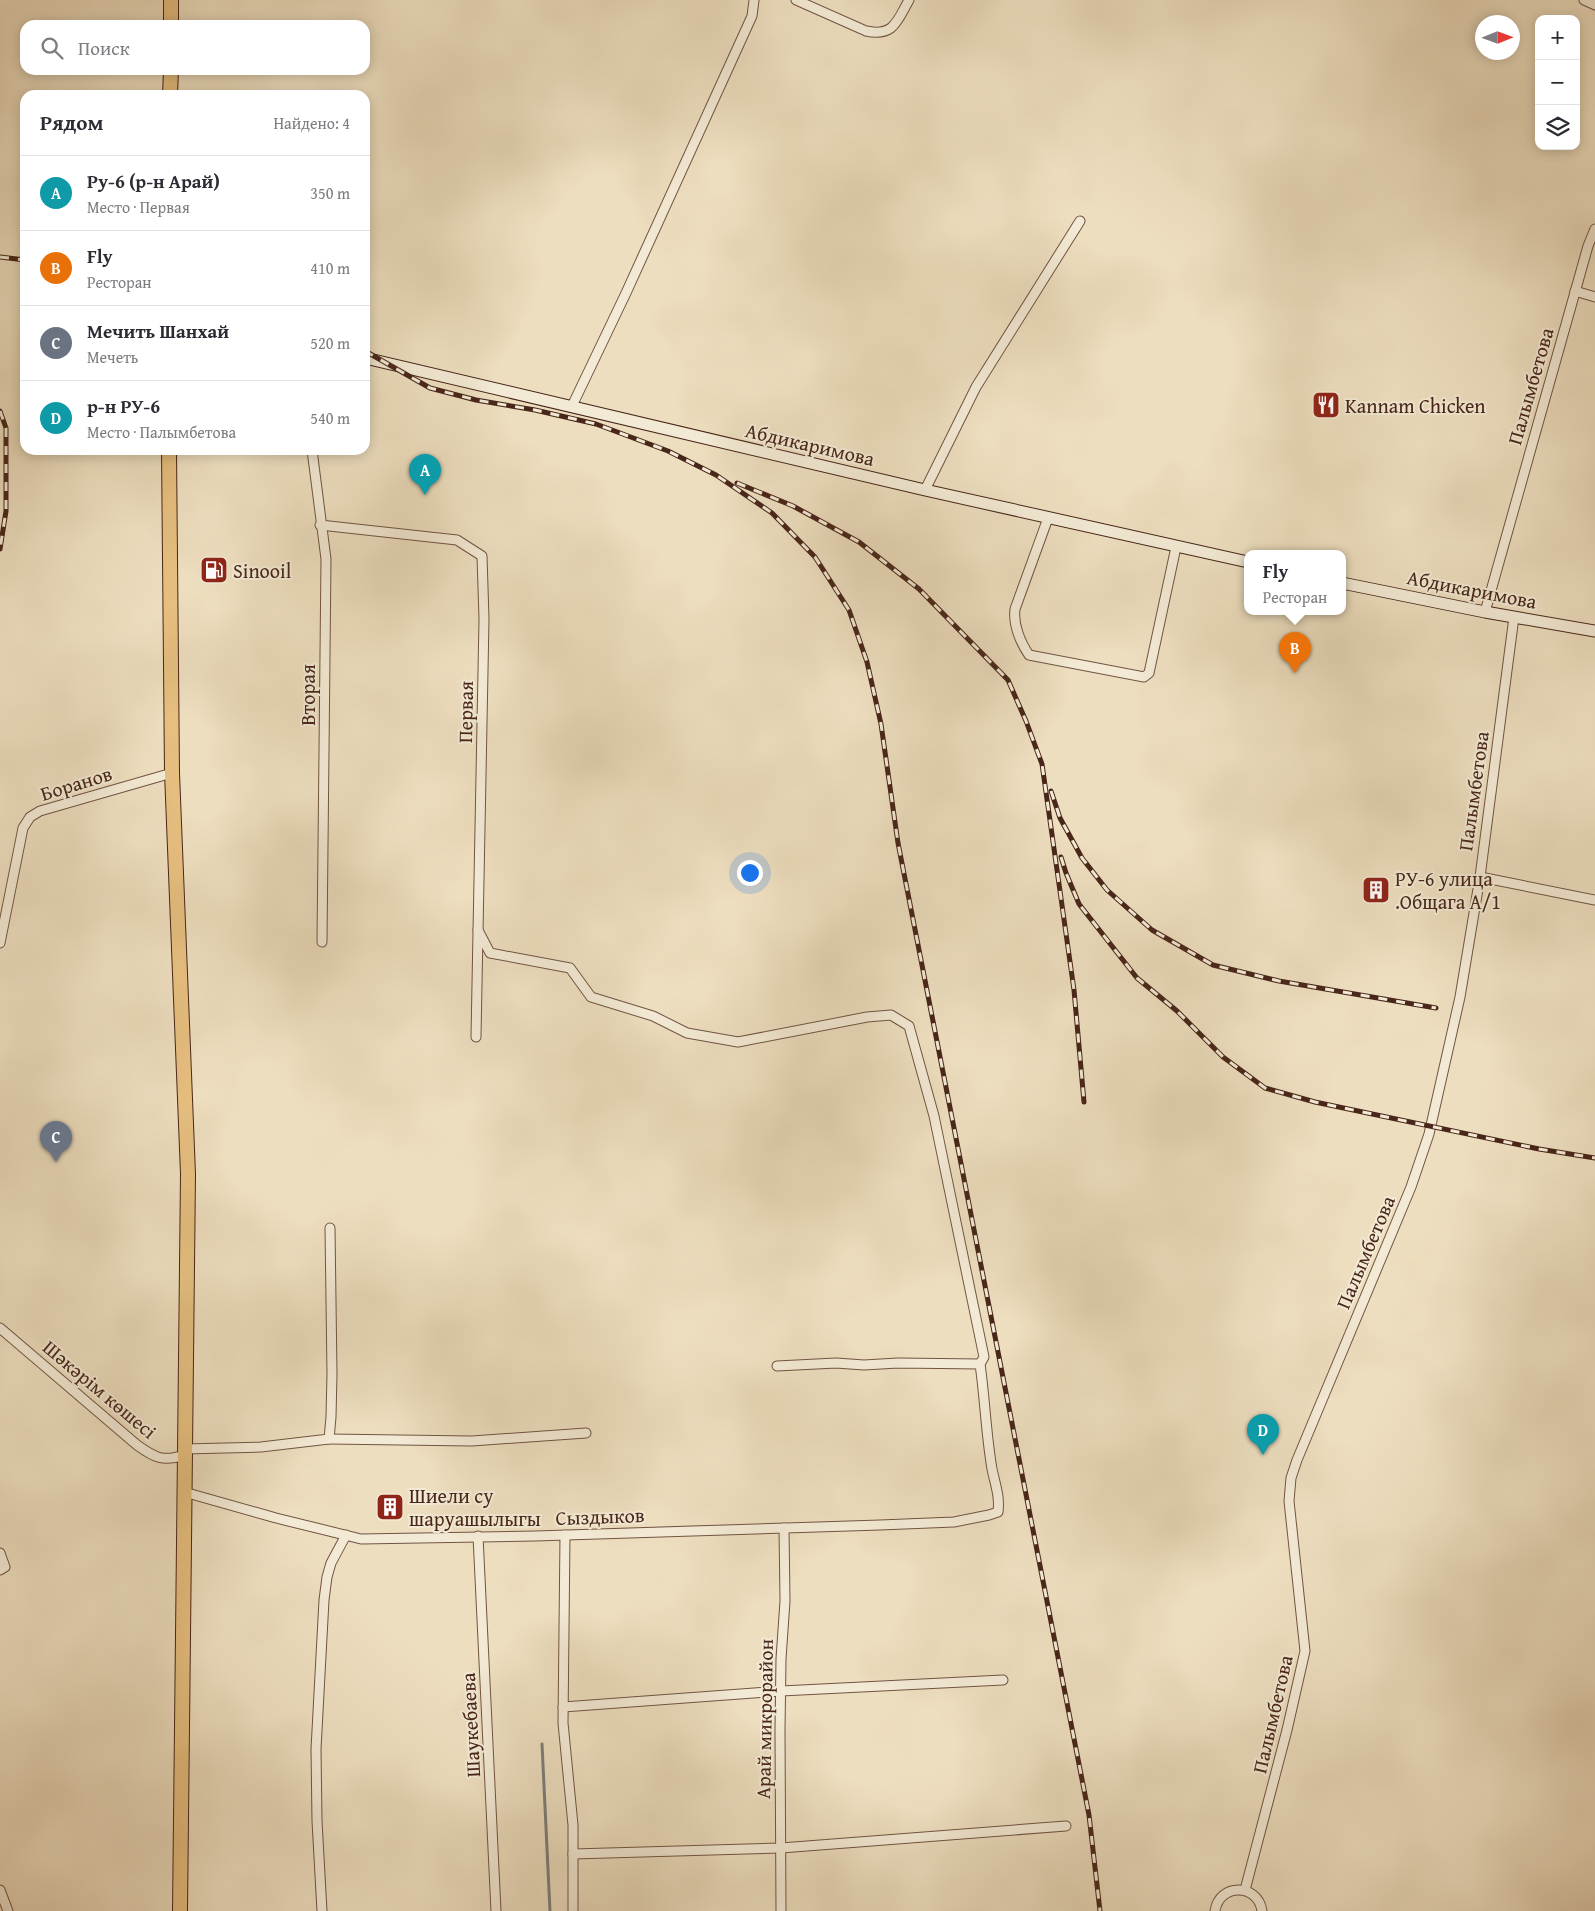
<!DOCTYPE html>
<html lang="ru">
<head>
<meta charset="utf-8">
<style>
	:root { --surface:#fff; --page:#f7f7f7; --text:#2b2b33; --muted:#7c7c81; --line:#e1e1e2; --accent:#ea580c }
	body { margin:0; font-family:"Gentium Book Plus",serif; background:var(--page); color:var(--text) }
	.controls { position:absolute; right:15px; top:15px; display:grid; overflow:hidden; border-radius:10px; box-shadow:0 2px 12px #0003 }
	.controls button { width:45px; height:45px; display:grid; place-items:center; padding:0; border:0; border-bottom:1px solid var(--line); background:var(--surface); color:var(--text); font:25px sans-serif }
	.compass { position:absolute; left:1475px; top:15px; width:45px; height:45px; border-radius:50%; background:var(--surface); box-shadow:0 2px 12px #0003; rotate:89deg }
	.you { position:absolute; left:749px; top:872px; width:18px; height:18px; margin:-12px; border:4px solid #fff; border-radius:50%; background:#1a73e8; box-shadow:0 0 0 8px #1a73e833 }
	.badge { display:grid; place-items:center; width:32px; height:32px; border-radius:50%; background:var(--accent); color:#fff; font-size:16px; font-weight:700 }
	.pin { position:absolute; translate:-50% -41px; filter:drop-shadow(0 1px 2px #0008) }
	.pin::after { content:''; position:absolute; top:26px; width:18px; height:15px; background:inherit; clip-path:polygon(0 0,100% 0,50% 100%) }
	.popup { position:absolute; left:1244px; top:550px; width:102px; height:65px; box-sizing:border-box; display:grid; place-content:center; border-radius:10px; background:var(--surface); filter:drop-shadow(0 1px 4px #0005); font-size:16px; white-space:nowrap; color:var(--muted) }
	.popup b { font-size:19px; color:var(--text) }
	.popup::after { content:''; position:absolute; left:50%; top:100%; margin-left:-10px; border:10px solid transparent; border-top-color:var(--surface) }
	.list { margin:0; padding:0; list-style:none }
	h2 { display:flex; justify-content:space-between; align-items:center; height:65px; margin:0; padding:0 20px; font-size:21px }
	h2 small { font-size:16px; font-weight:400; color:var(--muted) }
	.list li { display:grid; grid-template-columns:32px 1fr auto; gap:15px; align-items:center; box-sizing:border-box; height:75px; padding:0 20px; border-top:1px solid var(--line) }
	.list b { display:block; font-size:19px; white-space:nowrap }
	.list p { margin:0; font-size:16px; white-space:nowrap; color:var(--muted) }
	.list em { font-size:16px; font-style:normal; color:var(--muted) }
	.icon { flex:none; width:28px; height:28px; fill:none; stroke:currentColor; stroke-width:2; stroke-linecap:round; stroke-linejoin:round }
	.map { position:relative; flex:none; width:1595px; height:1911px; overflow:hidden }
	.search { position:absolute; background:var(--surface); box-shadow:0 2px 12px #0003; left:20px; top:20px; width:350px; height:55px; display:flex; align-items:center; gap:12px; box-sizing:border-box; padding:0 18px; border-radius:15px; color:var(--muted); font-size:19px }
	.panel { position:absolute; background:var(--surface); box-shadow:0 2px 12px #0003; left:20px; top:90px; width:350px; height:365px; border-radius:15px }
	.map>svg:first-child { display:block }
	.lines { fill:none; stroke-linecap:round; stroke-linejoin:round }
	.stream { stroke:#7c7e7b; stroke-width:3 }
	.street-casing { stroke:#715442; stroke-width:11 }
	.secondary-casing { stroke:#482619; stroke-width:13 }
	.primary-casing { stroke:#482619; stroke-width:16 }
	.street { stroke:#f3ead5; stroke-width:9 }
	.secondary { stroke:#f3ead5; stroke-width:11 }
	.primary { stroke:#e6bf80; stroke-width:14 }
	.rail-casing { stroke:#482619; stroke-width:5 }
	.rail { stroke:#f3ead5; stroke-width:3; stroke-dasharray:9; stroke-linecap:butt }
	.labels { text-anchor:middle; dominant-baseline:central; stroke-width:4; stroke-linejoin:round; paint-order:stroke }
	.street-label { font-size:20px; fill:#482619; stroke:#f3ead5 }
	.poi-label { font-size:20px; fill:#482619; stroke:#f3ead5; text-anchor:start }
</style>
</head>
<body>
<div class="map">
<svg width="1595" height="1911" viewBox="0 0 1595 1911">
	<rect width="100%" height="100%" fill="#eddebf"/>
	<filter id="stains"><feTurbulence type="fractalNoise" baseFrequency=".004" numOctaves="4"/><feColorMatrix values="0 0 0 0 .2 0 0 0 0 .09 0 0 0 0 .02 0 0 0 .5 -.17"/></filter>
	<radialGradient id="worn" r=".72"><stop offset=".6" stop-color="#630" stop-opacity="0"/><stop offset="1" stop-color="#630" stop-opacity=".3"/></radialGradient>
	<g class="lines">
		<path class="stream" d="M 542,1744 L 550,1911"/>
		<defs>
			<g id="street">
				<path d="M 796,0 L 866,31 C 894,37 897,21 909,0"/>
				<path d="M 1584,0 L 1595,5"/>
				<path d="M 1575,291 L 1595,297"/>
				<path d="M 572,406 L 626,293 L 752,16 L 754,0"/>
				<path d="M 312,450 L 326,559 L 322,942"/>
				<path d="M 925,490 L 976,387 L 1080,221"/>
				<path d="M 1048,518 L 1015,609 C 1013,624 1020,642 1029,655 L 1144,677 L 1149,673 L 1176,547"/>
				<path d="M 320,525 L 457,540 L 482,556 L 484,619 L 476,1037"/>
				<path d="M 1485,612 L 1588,246 L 1595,229"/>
				<path d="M 1480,877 L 1595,900"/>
				<path d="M 478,930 L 490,953 L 570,968 L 591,997 L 653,1016 L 687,1033 L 738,1042 L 867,1017 L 891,1015 L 909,1026 L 934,1116 L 984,1357 L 980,1364"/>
				<path d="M 0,943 L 23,828 L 30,817 L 40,811 L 172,773"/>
				<path d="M 0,1328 L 137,1445 C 155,1458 163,1462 185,1455"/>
				<path d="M 329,1439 L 472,1441 L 586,1433"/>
				<path d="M 185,1449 L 261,1447 L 329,1439 L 331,1417 L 332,1374 L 330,1228"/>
				<path d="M 184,1492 L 276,1518 L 361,1539 L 535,1536 L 880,1525 L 954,1522 L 989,1515 L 998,1512 C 1000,1496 995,1484 992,1469 C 986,1434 985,1399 980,1364 L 898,1363 L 864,1365 L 836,1363 L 777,1366"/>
				<path d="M 565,1535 L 563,1723 L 573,1825 L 573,1911"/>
				<path d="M 478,1536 L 496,1911"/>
				<path d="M 0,1553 L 5,1567 L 0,1570"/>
				<path d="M 563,1707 L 781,1691 L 1003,1680"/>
				<path d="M 573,1854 L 781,1848 L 1066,1826"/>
				<path d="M 0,1890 L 8,1911"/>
				<path d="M 1245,1890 L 1287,1730 L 1305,1651 L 1289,1501 L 1291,1478 L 1297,1460 L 1411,1187 L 1429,1134 L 1460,997 L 1480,877 L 1514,617"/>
				<path d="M 322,1911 L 317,1821 L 316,1749 L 324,1600 L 327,1577 L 331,1563 L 346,1535"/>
				<path d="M 781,1911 L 780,1730 L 781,1659 L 785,1601 L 784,1528"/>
				<path d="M 1215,1911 C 1219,1883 1258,1883 1262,1911"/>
			</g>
			<g id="secondary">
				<path d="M 365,358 L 925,490 L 1248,562"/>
				<path d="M 1342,583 L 1485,612 L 1595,631"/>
			</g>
			<g id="primary">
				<path d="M 171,25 L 171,0"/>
				<path d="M 170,95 L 171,70"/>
				<path d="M 169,450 L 172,773 L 188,1174 L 180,1911"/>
			</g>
		</defs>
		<use href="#street" class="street-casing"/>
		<use href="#secondary" class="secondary-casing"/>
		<use href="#primary" class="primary-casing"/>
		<use href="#street" class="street"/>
		<use href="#secondary" class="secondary"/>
		<use href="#primary" class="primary"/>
		<defs>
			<g id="rail">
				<path d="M 0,257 L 25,260"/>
				<path d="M 365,351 L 430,388 L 476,400 L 535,410 L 596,424 L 668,451 L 716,475 L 772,513 L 815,557 L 849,610 L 867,662 L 881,724 L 898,843 L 1089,1815 L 1100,1911"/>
				<path d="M 0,411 L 6,428 L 6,511 L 0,549"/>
				<path d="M 737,483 L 793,506 L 859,542 L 919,589 L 1008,680 L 1026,721 L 1042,764 L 1074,990 L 1084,1102"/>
				<path d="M 1051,791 L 1060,818 L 1082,858 L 1107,890 L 1152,930 L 1213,965 L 1279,981 L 1436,1008"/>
				<path d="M 1061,857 L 1066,873 L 1079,904 L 1137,978 L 1177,1011 L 1223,1057 L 1265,1088 L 1315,1102 L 1539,1149 L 1595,1158"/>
			</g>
		</defs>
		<use href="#rail" class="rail-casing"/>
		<use href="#rail" class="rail"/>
	</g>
	<defs>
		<symbol id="restaurant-square" viewBox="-11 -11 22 22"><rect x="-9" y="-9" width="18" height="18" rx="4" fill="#8f2418" stroke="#f3ead5"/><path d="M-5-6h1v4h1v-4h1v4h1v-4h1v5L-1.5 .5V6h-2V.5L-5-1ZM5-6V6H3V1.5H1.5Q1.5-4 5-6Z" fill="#fff"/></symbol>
		<symbol id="fuel-square" viewBox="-11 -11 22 22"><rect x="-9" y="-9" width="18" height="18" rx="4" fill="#8f2418" stroke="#f3ead5"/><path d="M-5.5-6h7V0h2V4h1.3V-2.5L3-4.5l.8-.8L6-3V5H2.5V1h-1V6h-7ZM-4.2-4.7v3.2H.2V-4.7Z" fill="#fff"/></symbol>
		<symbol id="building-square" viewBox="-11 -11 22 22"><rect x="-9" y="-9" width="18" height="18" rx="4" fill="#8f2418" stroke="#f3ead5"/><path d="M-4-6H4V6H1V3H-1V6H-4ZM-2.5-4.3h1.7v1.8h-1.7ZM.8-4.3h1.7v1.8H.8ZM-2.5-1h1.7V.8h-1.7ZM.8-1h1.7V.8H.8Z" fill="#fff"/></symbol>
	</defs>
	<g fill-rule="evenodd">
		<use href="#restaurant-square" x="1310" y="389" width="32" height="32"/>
		<use href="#fuel-square" x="198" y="554" width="32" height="32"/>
		<use href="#building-square" x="1360" y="874" width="32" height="32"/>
		<use href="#building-square" x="374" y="1491" width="32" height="32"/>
	</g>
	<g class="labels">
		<g class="street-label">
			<text transform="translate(1530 386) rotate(-74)">Палымбетова</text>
			<text transform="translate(810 444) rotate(13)">Абдикаримова</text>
			<text transform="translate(1472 589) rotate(11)">Абдикаримова</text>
			<text transform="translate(307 695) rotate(-90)">Вторая</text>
			<text transform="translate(465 712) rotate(-89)">Первая</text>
			<text transform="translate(76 783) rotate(-17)">Боранов</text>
			<text transform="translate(1473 791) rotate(-82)">Палымбетова</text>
			<text transform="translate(1365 1252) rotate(-67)">Палымбетова</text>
			<text transform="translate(100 1389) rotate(40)">Шәкәрім көшесі</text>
			<text transform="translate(600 1516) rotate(-2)">Сыздыков</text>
			<text transform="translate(1272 1714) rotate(-77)">Палымбетова</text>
			<text transform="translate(764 1719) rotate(-89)">Арай микрорайон</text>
			<text transform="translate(470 1725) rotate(-93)">Шаукебаева</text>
		</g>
		<g class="poi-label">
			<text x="1345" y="405">Kannam Chicken</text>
			<text x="233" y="570">Sinooil</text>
			<text x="1395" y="878">РУ-6 улица<tspan x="1395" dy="23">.Общага А/1</tspan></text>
			<text x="409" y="1495">Шиели су<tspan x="409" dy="23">шаруашылыгы</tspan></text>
		</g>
	</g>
	<rect width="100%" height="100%" filter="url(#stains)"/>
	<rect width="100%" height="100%" fill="url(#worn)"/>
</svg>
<div class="controls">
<button>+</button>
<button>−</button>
<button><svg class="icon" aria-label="layers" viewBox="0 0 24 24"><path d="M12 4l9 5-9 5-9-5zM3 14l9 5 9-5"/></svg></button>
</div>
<svg class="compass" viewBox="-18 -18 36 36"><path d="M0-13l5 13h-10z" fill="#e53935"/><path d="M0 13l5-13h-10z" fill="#7c7c81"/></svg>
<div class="you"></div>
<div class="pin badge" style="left:425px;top:495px;background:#0f9aa8">A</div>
<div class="pin badge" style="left:1295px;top:673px;background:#e8710a">B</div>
<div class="popup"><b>Fly</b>Ресторан</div>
<div class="pin badge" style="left:56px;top:1162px;background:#6b7280">C</div>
<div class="pin badge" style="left:1263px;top:1455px;background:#0f9aa8">D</div>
<div class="search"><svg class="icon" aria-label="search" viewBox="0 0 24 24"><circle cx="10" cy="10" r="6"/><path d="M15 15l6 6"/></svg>Поиск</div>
<section class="panel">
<h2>Рядом<small>Найдено: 4</small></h2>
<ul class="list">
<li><span class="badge" style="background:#0f9aa8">A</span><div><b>Ру-6 (р-н Арай)</b><p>Место · Первая</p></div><em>350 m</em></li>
<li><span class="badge" style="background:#e8710a">B</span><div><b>Fly</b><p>Ресторан</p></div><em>410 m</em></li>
<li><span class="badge" style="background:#6b7280">C</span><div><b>Мечить Шанхай</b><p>Мечеть</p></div><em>520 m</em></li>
<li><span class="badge" style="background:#0f9aa8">D</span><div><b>р-н РУ-6</b><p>Место · Палымбетова</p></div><em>540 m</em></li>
</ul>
</section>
</div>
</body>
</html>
